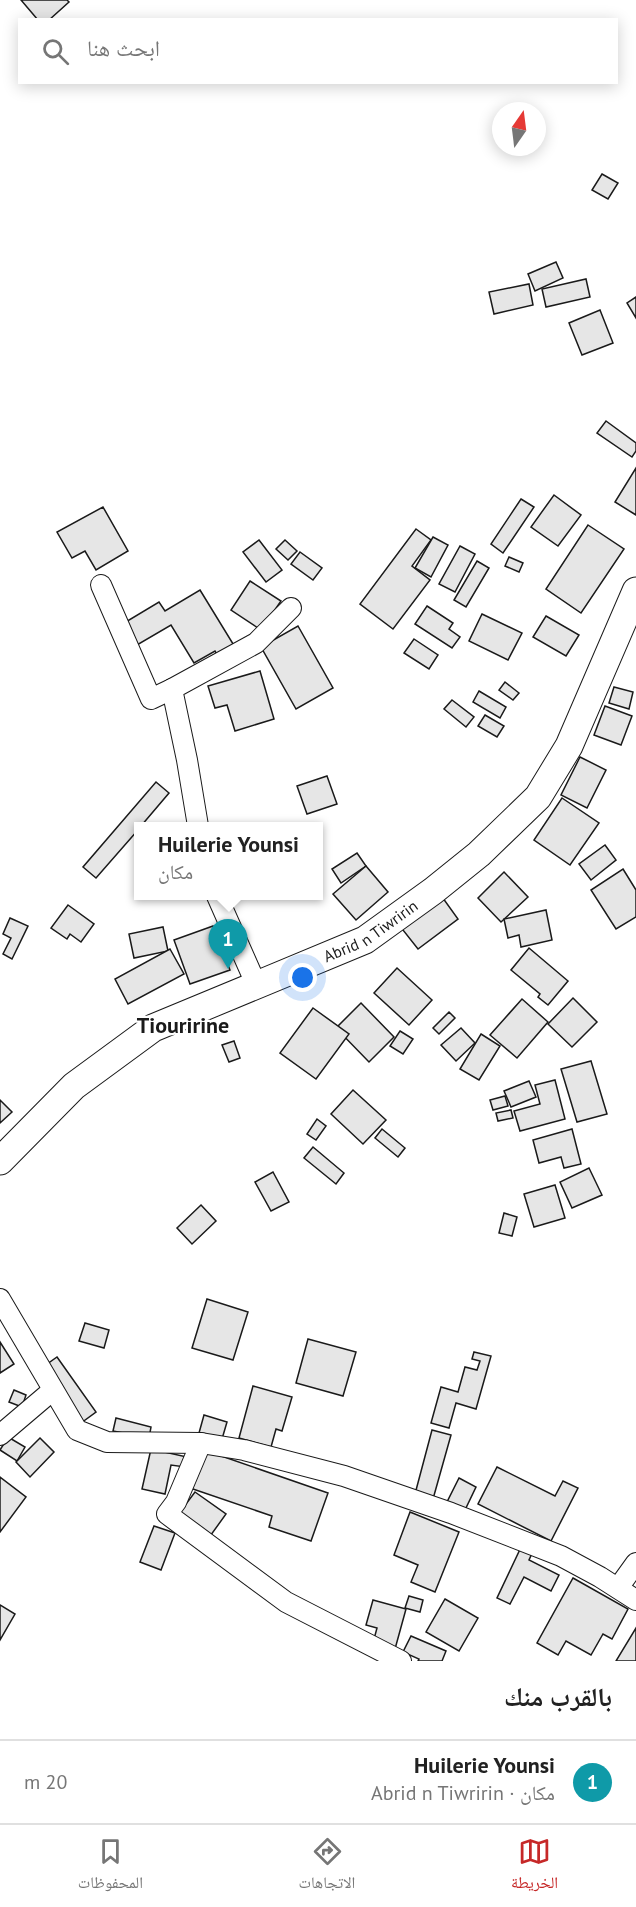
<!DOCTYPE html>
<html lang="ar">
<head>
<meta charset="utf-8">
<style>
	:root { --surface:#fff; --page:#f2f2f2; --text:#222; --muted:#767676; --line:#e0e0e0; --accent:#c62828 }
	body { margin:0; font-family:"PT Sans","Noto Naskh Arabic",sans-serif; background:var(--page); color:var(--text); direction:rtl }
	.compass { position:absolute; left:492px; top:102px; width:54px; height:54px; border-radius:50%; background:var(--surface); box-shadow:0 3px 15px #0003; rotate:14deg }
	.you { position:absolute; left:303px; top:978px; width:21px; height:21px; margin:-15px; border:4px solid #fff; border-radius:50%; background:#1a73e8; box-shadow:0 0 0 9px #1a73e833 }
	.badge { display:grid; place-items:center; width:39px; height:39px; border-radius:50%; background:var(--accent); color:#fff; font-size:20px; font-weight:700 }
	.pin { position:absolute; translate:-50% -50px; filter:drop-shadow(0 2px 3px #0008) }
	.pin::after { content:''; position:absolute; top:32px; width:21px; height:18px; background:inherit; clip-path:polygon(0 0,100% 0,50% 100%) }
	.popup { position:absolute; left:134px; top:822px; width:189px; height:78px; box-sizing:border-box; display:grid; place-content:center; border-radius:0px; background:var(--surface); filter:drop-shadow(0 2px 4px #0005); font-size:20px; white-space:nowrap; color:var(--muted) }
	.popup b { font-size:22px; color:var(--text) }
	.popup::after { content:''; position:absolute; left:50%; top:100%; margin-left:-12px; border:12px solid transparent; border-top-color:var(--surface) }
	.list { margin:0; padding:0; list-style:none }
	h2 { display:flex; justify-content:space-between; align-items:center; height:78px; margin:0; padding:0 24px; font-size:26px }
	h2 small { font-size:20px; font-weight:400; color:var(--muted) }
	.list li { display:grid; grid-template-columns:39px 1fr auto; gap:18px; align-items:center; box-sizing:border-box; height:84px; padding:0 24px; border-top:2px solid var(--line) }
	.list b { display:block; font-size:22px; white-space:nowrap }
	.list p { margin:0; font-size:20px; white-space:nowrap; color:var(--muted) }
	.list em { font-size:20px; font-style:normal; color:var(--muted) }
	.icon { flex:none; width:33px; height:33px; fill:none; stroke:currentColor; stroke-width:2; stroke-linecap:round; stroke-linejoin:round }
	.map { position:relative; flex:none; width:636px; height:1661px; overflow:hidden; direction:ltr }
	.search { position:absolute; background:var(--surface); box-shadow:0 3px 15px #0003; left:18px; right:18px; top:18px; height:66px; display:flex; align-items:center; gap:15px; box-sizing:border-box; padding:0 21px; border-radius:0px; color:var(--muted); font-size:22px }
	.sheet { height:162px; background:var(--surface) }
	nav { display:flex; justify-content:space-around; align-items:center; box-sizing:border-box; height:84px; border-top:2px solid var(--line); background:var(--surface); font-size:16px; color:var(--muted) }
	nav a { display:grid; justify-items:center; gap:3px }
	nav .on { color:var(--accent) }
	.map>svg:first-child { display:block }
	.building { fill:#e6e6e6; stroke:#1a1a1a; stroke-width:1.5 }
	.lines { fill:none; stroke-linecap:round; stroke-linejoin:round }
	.street-casing { stroke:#1a1a1a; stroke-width:22 }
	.secondary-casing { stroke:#1a1a1a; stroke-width:29 }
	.street { stroke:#fff; stroke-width:20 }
	.secondary { stroke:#fff; stroke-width:27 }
	.labels { text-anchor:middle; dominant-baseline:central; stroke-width:4.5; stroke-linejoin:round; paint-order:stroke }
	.street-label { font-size:16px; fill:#1a1a1a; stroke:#fff }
	.district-label { font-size:22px; font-weight:bold; fill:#1a1a1a; stroke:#fff }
</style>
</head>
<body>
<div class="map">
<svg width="636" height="1661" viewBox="0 0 636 1661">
	<rect width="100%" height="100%" fill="#fff"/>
	<g class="building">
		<path d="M 21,0 L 67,0 L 69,2 L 49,20 L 38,20 Z"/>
		<path d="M 602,174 L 618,183 L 608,199 L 592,190 Z"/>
		<path d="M 556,262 L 563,278 L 535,291 L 528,274 Z"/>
		<path d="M 586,279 L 590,297 L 546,307 L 542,289 Z"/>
		<path d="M 529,284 L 533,305 L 494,314 L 489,292 Z"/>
		<path d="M 636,297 L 636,318 L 627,303 Z"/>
		<path d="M 600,310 L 613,343 L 582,355 L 569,323 Z"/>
		<path d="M 606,421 L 636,443 L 636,451 L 632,457 L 597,433 Z"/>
		<path d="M 636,468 L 636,515 L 615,502 Z"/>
		<path d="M 554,495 L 581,515 L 558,546 L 531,527 Z"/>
		<path d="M 521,499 L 534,507 L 503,553 L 491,544 Z"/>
		<path d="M 103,507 L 128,551 L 96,570 L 85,551 L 72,558 L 57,532 Z"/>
		<path d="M 588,525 L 624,549 L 581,613 L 546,589 Z"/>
		<path d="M 416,529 L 431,540 L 412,566 L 430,580 L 393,629 L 360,604 Z"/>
		<path d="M 433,537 L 448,545 L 431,577 L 415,568 Z"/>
		<path d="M 259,540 L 282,570 L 266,582 L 243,552 Z"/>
		<path d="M 285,540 L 297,551 L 288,560 L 276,549 Z"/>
		<path d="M 460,546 L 475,554 L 455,592 L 439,584 Z"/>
		<path d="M 300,552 L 322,568 L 313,580 L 291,564 Z"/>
		<path d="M 509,557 L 523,563 L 519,572 L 505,566 Z"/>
		<path d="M 477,561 L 489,568 L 466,607 L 454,600 Z"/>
		<path d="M 250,581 L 281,601 L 261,630 L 231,610 Z"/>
		<path d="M 200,590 L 238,652 L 221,662 L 215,651 L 194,663 L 171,625 L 137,645 L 124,623 L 159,602 L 165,611 Z"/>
		<path d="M 427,606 L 453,623 L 449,629 L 460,637 L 452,648 L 415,624 Z"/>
		<path d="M 482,614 L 522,633 L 508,660 L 469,641 Z"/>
		<path d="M 546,616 L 579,635 L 566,656 L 533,637 Z"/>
		<path d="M 298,626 L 333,688 L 296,709 L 261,647 Z"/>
		<path d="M 414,639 L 438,655 L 429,669 L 404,653 Z"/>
		<path d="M 260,671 L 274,719 L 235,731 L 227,705 L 215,708 L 208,686 Z"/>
		<path d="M 505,682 L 519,693 L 513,700 L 499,690 Z"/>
		<path d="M 614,687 L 633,692 L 629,709 L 609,703 Z"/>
		<path d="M 479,691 L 506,707 L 500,718 L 473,702 Z"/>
		<path d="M 452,700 L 474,717 L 466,727 L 444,709 Z"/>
		<path d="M 605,706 L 632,716 L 621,745 L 594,735 Z"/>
		<path d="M 485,715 L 504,726 L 497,737 L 478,726 Z"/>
		<path d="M 580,757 L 606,770 L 587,808 L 561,795 Z"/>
		<path d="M 327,776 L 337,804 L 307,814 L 297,786 Z"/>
		<path d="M 156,782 L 169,793 L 141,826 L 138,826 L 138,830 L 96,878 L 83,867 Z"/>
		<path d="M 562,798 L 599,823 L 570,865 L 534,840 Z"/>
		<path d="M 605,845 L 616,860 L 591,880 L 579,864 Z"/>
		<path d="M 357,853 L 366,866 L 341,883 L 332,869 Z"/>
		<path d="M 366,866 L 388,892 L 356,920 L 333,894 Z"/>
		<path d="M 623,869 L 636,890 L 636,917 L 616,929 L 591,890 Z"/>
		<path d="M 504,872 L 528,897 L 501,922 L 478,898 Z"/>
		<path d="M 440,894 L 458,919 L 418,949 L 399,925 Z"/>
		<path d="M 68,905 L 94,924 L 81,942 L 70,934 L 67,939 L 51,928 Z"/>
		<path d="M 546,910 L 552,940 L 521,947 L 519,935 L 508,938 L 504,919 Z"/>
		<path d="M 10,918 L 28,926 L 12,959 L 3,954 L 11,938 L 3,934 Z"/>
		<path d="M 213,926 L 230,970 L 190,984 L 174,940 Z"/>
		<path d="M 163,927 L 168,951 L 134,958 L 129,934 Z"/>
		<path d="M 529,948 L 568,981 L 548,1005 L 538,997 L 540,994 L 511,970 Z"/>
		<path d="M 170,949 L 184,974 L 128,1004 L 115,979 Z"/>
		<path d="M 397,968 L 432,1000 L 409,1025 L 374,993 Z"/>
		<path d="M 573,998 L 597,1022 L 572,1047 L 548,1024 Z"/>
		<path d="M 522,999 L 548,1022 L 517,1058 L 490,1035 Z"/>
		<path d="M 361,1003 L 394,1037 L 369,1062 L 336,1028 Z"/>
		<path d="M 313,1008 L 349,1034 L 316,1079 L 280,1053 Z"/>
		<path d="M 449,1012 L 455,1018 L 439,1034 L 433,1028 Z"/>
		<path d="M 461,1028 L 475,1043 L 456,1061 L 441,1045 Z"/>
		<path d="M 400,1031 L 413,1039 L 403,1054 L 390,1046 Z"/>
		<path d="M 481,1034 L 500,1046 L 479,1080 L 460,1069 Z"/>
		<path d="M 234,1041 L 240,1058 L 229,1062 L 222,1045 Z"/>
		<path d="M 591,1061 L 607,1114 L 577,1122 L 561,1069 Z"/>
		<path d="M 555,1080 L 565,1119 L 520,1131 L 514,1111 L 540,1104 L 535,1085 Z"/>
		<path d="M 529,1081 L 536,1097 L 511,1107 L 504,1091 Z"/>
		<path d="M 353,1090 L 386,1120 L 363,1144 L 331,1114 Z"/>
		<path d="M 505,1096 L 508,1106 L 493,1110 L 490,1100 Z"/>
		<path d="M 0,1100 L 12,1112 L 0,1123 Z"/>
		<path d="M 511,1110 L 513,1118 L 498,1121 L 496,1113 Z"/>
		<path d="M 317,1119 L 326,1126 L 316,1140 L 307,1134 Z"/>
		<path d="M 382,1129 L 405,1148 L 398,1157 L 375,1138 Z"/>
		<path d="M 572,1129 L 581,1164 L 564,1168 L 561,1157 L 539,1163 L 533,1140 Z"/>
		<path d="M 313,1147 L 344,1173 L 336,1184 L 304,1158 Z"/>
		<path d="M 589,1168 L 602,1195 L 572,1208 L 560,1182 Z"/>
		<path d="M 273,1172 L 289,1202 L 271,1211 L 255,1182 Z"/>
		<path d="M 555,1185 L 565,1218 L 534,1227 L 524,1194 Z"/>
		<path d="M 201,1205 L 216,1221 L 192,1244 L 177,1228 Z"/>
		<path d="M 504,1213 L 517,1217 L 512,1236 L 499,1233 Z"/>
		<path d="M 207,1299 L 248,1312 L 233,1360 L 192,1348 Z"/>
		<path d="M 85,1323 L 109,1330 L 104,1348 L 79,1341 Z"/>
		<path d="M 308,1339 L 356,1352 L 343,1396 L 296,1383 Z"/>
		<path d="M 0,1342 L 14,1364 L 0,1373 Z"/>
		<path d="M 474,1352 L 491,1356 L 476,1409 L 456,1403 L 449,1428 L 431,1423 L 441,1387 L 458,1392 L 465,1367 L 477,1370 L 480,1361 L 472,1359 Z"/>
		<path d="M 57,1357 L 96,1412 L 81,1423 L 43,1367 Z"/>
		<path d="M 253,1386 L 292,1397 L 282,1431 L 276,1429 L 271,1447 L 239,1438 Z"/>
		<path d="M 14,1390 L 26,1395 L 22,1407 L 9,1402 Z"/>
		<path d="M 204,1415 L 227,1422 L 222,1439 L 199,1433 Z"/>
		<path d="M 116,1418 L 151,1427 L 149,1438 L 113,1431 Z"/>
		<path d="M 432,1430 L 451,1435 L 433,1499 L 415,1494 Z"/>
		<path d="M 8,1437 L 25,1447 L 17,1461 L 0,1450 Z"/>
		<path d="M 40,1438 L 54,1452 L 30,1477 L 16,1462 Z"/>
		<path d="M 151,1449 L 187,1457 L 185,1467 L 171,1465 L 165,1494 L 142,1489 Z"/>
		<path d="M 204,1450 L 328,1493 L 311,1541 L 269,1527 L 272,1516 L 190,1488 Z"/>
		<path d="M 497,1467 L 555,1496 L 563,1481 L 578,1488 L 551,1541 L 478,1504 Z"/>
		<path d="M 0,1477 L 26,1497 L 0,1532 Z"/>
		<path d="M 459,1478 L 476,1487 L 464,1512 L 446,1504 Z"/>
		<path d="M 195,1492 L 226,1514 L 208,1539 L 177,1516 Z"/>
		<path d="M 410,1512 L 459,1532 L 435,1592 L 411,1582 L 418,1565 L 394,1555 Z"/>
		<path d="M 154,1526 L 175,1533 L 161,1570 L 140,1562 Z"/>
		<path d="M 523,1543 L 534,1549 L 529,1560 L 559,1575 L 551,1591 L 524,1577 L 510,1604 L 497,1598 Z"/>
		<path d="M 573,1578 L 628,1609 L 612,1639 L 603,1634 L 591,1655 L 566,1641 L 558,1655 L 537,1643 Z"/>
		<path d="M 409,1596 L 423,1600 L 420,1612 L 405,1608 Z"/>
		<path d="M 445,1599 L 478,1618 L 459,1651 L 426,1632 Z"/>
		<path d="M 373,1600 L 406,1609 L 395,1649 L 373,1643 L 377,1628 L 366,1625 Z"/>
		<path d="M 0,1605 L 15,1614 L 0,1640 Z"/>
		<path d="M 636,1628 L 636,1661 L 616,1661 Z"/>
		<path d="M 411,1636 L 446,1651 L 442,1661 L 418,1661 L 419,1659 L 403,1652 Z"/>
	</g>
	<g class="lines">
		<defs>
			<g id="street">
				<path d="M 101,585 L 151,699 L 172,689"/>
				<path d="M 198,826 L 187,760 L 172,689 L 256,643 L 291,608"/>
				<path d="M 217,896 L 256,984"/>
				<path d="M 0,1299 L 77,1430 L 107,1442 L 201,1443 L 244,1450 L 344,1476 L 451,1513 L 561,1556 L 600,1577 L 636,1600"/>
				<path d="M 0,1435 L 53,1390"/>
				<path d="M 201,1443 L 176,1502 L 167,1514 L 286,1602 L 401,1661"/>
				<path d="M 618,1588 L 636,1563"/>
			</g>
			<g id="secondary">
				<path id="s1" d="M 0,1161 L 74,1086 L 153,1028 L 365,940 L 433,891 L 479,854 L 538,797 L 569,746 L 636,591"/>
			</g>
		</defs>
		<use href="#street" class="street-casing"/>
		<use href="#secondary" class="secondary-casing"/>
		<use href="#street" class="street"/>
		<use href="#secondary" class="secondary"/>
	</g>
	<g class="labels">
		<g class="street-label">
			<text stroke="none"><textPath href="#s1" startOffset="442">Abrid n Tiwririn</textPath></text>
		</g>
		<g class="district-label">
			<text x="183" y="1025">Tiouririne</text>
		</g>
	</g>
</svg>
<svg class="compass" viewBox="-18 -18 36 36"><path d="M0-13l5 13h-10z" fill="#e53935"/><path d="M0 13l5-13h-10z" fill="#767676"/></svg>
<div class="you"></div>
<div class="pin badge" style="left:228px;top:969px;background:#0f9aa8">1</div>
<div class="popup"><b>Huilerie Younsi</b>مكان</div>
<div class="search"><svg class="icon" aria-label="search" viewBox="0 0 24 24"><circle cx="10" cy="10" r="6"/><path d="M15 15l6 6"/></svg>ابحث هنا</div>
</div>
<section class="sheet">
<h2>بالقرب منك<small></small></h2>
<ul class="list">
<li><span class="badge" style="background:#0f9aa8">1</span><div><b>Huilerie Younsi</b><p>مكان · Abrid n Tiwririn</p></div><em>20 m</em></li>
</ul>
</section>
<nav>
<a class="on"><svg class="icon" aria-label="map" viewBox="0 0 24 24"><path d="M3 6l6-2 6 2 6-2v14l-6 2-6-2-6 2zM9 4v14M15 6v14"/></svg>الخريطة</a>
<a><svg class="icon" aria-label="directions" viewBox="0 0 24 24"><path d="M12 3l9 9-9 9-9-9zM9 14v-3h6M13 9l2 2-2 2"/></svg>الاتجاهات</a>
<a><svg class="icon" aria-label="saved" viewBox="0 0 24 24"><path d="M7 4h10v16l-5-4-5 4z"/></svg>المحفوظات</a>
</nav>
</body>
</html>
